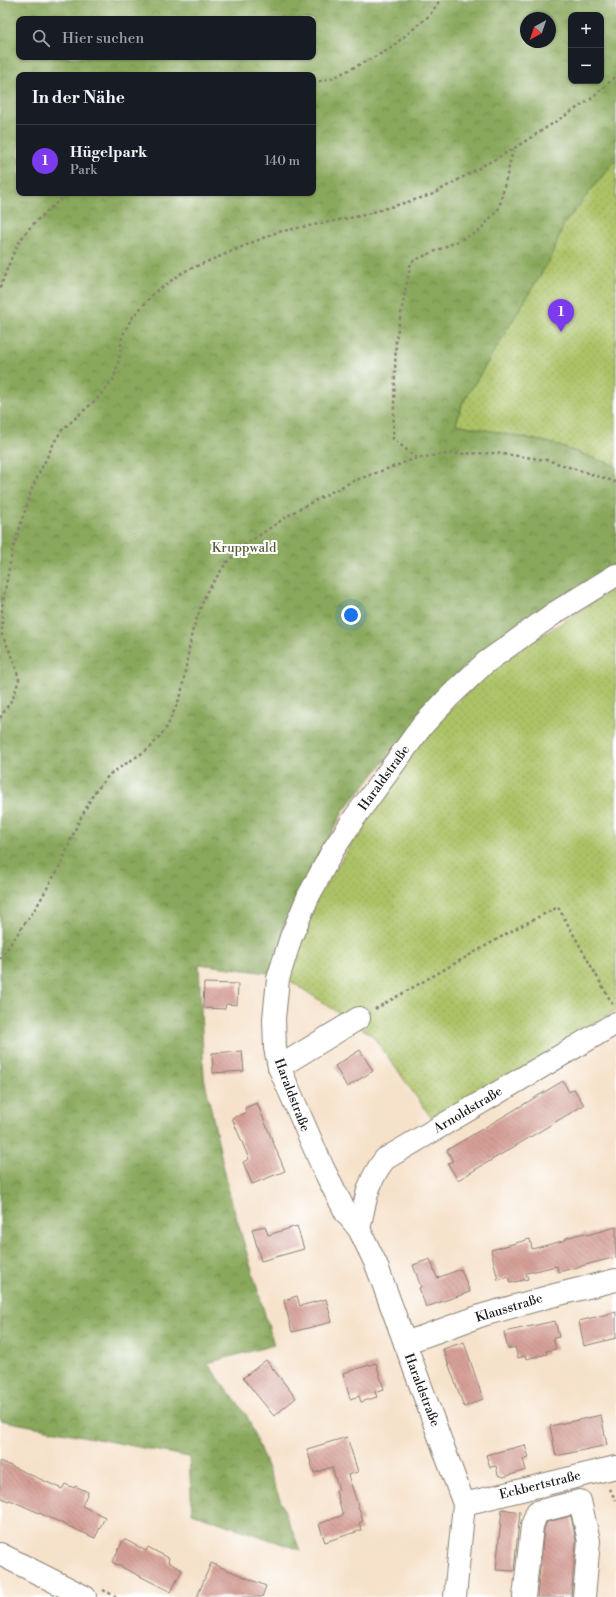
<!DOCTYPE html>
<html lang="de">
<head>
<meta charset="utf-8">
<style>
	:root { --surface:#171b24; --page:#20242c; --text:#f1f3f6; --muted:#9ea1a6; --line:#363941; --accent:#7c3aed }
	body { margin:0; font-family:"Libre Bodoni",serif; background:var(--page); color:var(--text) }
	.controls { position:absolute; right:12px; top:12px; display:grid; overflow:hidden; border-radius:8px; box-shadow:0 1px 3px #0004 }
	.controls button { width:36px; height:36px; display:grid; place-items:center; padding:0; border:0; border-bottom:1px solid var(--line); background:var(--surface); color:var(--text); font:20px sans-serif }
	.compass { position:absolute; left:520px; top:12px; width:36px; height:36px; border-radius:50%; background:var(--surface); box-shadow:0 1px 3px #0004; rotate:220deg }
	.you { position:absolute; left:351px; top:615px; width:14px; height:14px; margin:-10px; border:3px solid #fff; border-radius:50%; background:#1a73e8; box-shadow:0 0 0 6px #1a73e833 }
	.badge { display:grid; place-items:center; width:26px; height:26px; border-radius:50%; background:var(--accent); color:#fff; font-size:13px; font-weight:700 }
	.pin { position:absolute; translate:-50% -33px; filter:drop-shadow(0 1px 2px #0008) }
	.pin::after { content:''; position:absolute; top:21px; width:14px; height:12px; background:inherit; clip-path:polygon(0 0,100% 0,50% 100%) }
	.list { margin:0; padding:0; list-style:none }
	h2 { display:flex; justify-content:space-between; align-items:center; height:52px; margin:0; padding:0 16px; font-size:17px }
	h2 small { font-size:13px; font-weight:400; color:var(--muted) }
	.list li { display:grid; grid-template-columns:26px 1fr auto; gap:12px; align-items:center; box-sizing:border-box; height:72px; padding:0 16px; border-top:1px solid var(--line) }
	.list b { display:block; font-size:15px; white-space:nowrap }
	.list p { margin:0; font-size:13px; white-space:nowrap; color:var(--muted) }
	.list em { font-size:13px; font-style:normal; color:var(--muted) }
	.icon { flex:none; width:22px; height:22px; fill:none; stroke:currentColor; stroke-width:2; stroke-linecap:round; stroke-linejoin:round }
	.map { position:relative; flex:none; width:616px; height:1597px; overflow:hidden }
	.search { position:absolute; background:var(--surface); box-shadow:0 1px 3px #0004; left:16px; top:16px; width:300px; height:44px; display:flex; align-items:center; gap:10px; box-sizing:border-box; padding:0 14px; border-radius:8px; color:var(--muted); font-size:15px }
	.panel { position:absolute; background:var(--surface); box-shadow:0 1px 3px #0004; left:16px; top:72px; width:300px; height:124px; border-radius:8px }
	.map>svg:first-child { display:block }
	.grass { fill:url(#grass-dots); stroke:#646f41 }
	.forest { fill:url(#forest-crowns); stroke:#52623c; fill-rule:evenodd }
	.building { fill:url(#building-back-hatch) }
	.lines { fill:none; stroke-linecap:round; stroke-linejoin:round }
	.minor-casing { stroke:#897f73; stroke-width:24 }
	.major-casing { stroke:#897f73; stroke-width:24 }
	.path { stroke:#897f73; stroke-width:2.5; stroke-dasharray:3 3; stroke-linecap:butt }
	.minor { stroke:#fff; stroke-width:22 }
	.major { stroke:#fff; stroke-width:22 }
	.labels { text-anchor:middle; dominant-baseline:central; stroke-width:4; stroke-linejoin:round; paint-order:stroke }
	.park-label { font-size:13px; fill:#565e3a; stroke:#fff }
	.street-label { font-size:13px; fill:#1c1c1c; stroke:#fff }
</style>
</head>
<body>
<div class="map">
<svg width="616" height="1597" viewBox="0 0 616 1597">
	<defs>
		<pattern id="grass-dots" width="8" height="8" patternUnits="userSpaceOnUse"><rect width="8" height="8" fill="#acc266"/><path d="M2 2h.1M6 6h.1" fill="none" stroke="#93a658" stroke-width="1.8" stroke-linecap="round"/></pattern>
		<pattern id="forest-crowns" width="20" height="18" patternUnits="userSpaceOnUse"><rect width="20" height="18" fill="#89a85b"/><path d="M2 6a3 3 0 1 1 6 0M12 15a3 3 0 1 1 6 0" fill="none" stroke="#6f884a"/></pattern>
		<pattern id="building-back-hatch" width="6" height="6" patternUnits="userSpaceOnUse"><rect width="6" height="6" fill="#d59f96"/><path d="M-1 5l2 2M0 0l6 6M5-1l2 2" fill="none" stroke="#b68881"/></pattern>
	</defs>
	<rect width="100%" height="100%" fill="#fff"/>
	<filter id="ink" filterUnits="userSpaceOnUse"><feTurbulence type="fractalNoise" baseFrequency=".025" numOctaves="2"/><feDisplacementMap in="SourceGraphic" scale="8" xChannelSelector="R" yChannelSelector="G"/><feConvolveMatrix kernelMatrix="1 2 1 2 8 2 1 2 1" color-interpolation-filters="sRGB"/></filter>
	<filter id="wash" filterUnits="userSpaceOnUse"><feTurbulence type="fractalNoise" baseFrequency=".012" numOctaves="4" result="noise"/><feDisplacementMap in="SourceGraphic" scale="16" xChannelSelector="R" yChannelSelector="G"/><feGaussianBlur stdDeviation="0.9" result="paint"/><feColorMatrix in="noise" values="0 0 0 0 0 0 0 0 0 0 0 0 0 0 0 0 0 1.4 0 .05"/><feComposite in="paint" operator="in"/></filter>
	<g filter="url(#wash)">
		<rect width="100%" height="100%" fill="#f6e2ca"/>
		<g class="grass">
			<path d="M 616,159 L 616,466 L 551,443 L 456,424 L 462,404 L 550,259 L 564,224 Z"/>
			<path d="M 616,587 L 616,1010 L 435,1123 L 373,1036 L 289,980 L 316,901 L 385,789 L 438,721 L 483,676 L 511,656 Z"/>
		</g>
		<path class="forest" d="M 0,0 L 616,0 L 616,159 L 564,224 L 550,259 L 462,404 L 456,424 L 551,443 L 616,466 L 616,563 L 472,658 L 344,810 L 301,891 L 275,974 L 199,964 L 204,1077 L 230,1196 L 274,1345 L 207,1363 L 247,1416 L 300,1550 L 192,1513 L 189,1457 L 0,1420 ZM 571,15 L 601,15 L 601,81 L 571,81 ZM 526,18 L 550,18 L 550,42 L 526,42 ZM 19,19 L 313,19 L 313,57 L 19,57 ZM 19,75 L 313,75 L 313,193 L 19,193 Z"/>
		<g id="blocks">
			<g class="building">
				<path d="M 204,983 L 238,984 L 237,1005 L 226,1004 L 225,1009 L 203,1008 Z"/>
				<path d="M 360,1050 L 373,1071 L 347,1087 L 335,1066 Z"/>
				<path d="M 242,1051 L 244,1071 L 213,1073 L 212,1053 Z"/>
				<path d="M 563,1081 L 569,1092 L 574,1089 L 584,1105 L 458,1180 L 448,1164 L 453,1161 L 447,1150 Z"/>
				<path d="M 257,1103 L 285,1171 L 252,1184 L 243,1162 L 249,1159 L 232,1118 L 246,1113 L 245,1108 Z"/>
				<path d="M 265,1226 L 268,1235 L 297,1226 L 304,1249 L 261,1261 L 252,1229 Z"/>
				<path d="M 616,1227 L 616,1257 L 558,1272 L 557,1266 L 526,1273 L 528,1279 L 510,1283 L 508,1277 L 498,1280 L 491,1250 L 530,1239 L 532,1249 L 566,1240 L 566,1238 L 576,1235 L 586,1233 L 587,1235 Z"/>
				<path d="M 430,1259 L 437,1278 L 461,1269 L 470,1292 L 426,1307 L 419,1288 L 421,1287 L 413,1265 Z"/>
				<path d="M 297,1296 L 300,1306 L 326,1299 L 332,1322 L 292,1332 L 284,1300 Z"/>
				<path d="M 616,1312 L 616,1338 L 584,1346 L 579,1321 Z"/>
				<path d="M 555,1321 L 559,1337 L 553,1338 L 556,1349 L 546,1351 L 547,1354 L 526,1359 L 525,1356 L 518,1358 L 515,1347 L 508,1349 L 504,1332 Z"/>
				<path d="M 464,1342 L 483,1399 L 464,1407 L 443,1349 Z"/>
				<path d="M 266,1360 L 296,1398 L 274,1416 L 243,1378 Z"/>
				<path d="M 376,1363 L 384,1389 L 375,1392 L 377,1397 L 361,1402 L 359,1396 L 350,1399 L 343,1373 Z"/>
				<path d="M 601,1415 L 607,1445 L 556,1456 L 550,1426 Z"/>
				<path d="M 347,1437 L 358,1472 L 348,1475 L 363,1521 L 359,1523 L 362,1530 L 325,1542 L 319,1524 L 343,1515 L 336,1491 L 339,1490 L 332,1467 L 314,1473 L 307,1449 Z"/>
				<path d="M 525,1445 L 529,1458 L 523,1459 L 526,1470 L 504,1477 L 498,1475 L 496,1466 L 490,1467 L 486,1455 Z"/>
				<path d="M 0,1461 L 62,1489 L 65,1484 L 74,1488 L 75,1486 L 88,1492 L 82,1506 L 105,1517 L 95,1538 L 10,1500 L 8,1501 L 2,1498 L 0,1495 Z"/>
				<path d="M 502,1509 L 520,1512 L 514,1571 L 496,1570 Z"/>
				<path d="M 571,1516 L 576,1541 L 571,1597 L 537,1597 L 544,1529 L 547,1522 Z"/>
				<path d="M 124,1539 L 146,1551 L 148,1547 L 157,1552 L 169,1558 L 168,1562 L 182,1570 L 171,1592 L 112,1562 Z"/>
				<path d="M 211,1563 L 266,1586 L 262,1597 L 197,1597 Z"/>
			</g>
		</g>
	</g>
	<g filter="url(#ink)">
		<use href="#blocks" fill-opacity="0" stroke="#897f73" stroke-width="1"/>
		<g class="lines">
			<defs>
				<g id="minor">
					<path d="M 279,1067 L 359,1018"/>
					<path d="M 359,1229 C 365,1203 367,1181 385,1159 L 616,1023"/>
					<path d="M 405,1343 L 483,1315 L 551,1296 L 616,1280"/>
					<path d="M 464,1504 L 616,1467"/>
					<path d="M 455,1597 L 464,1504 L 376,1264 L 359,1229 L 346,1213 L 323,1168 L 279,1067 L 275,1048 L 274,1019 L 278,979 L 291,937 L 308,897 L 333,850 L 355,817 L 422,726 L 450,696 L 485,663 L 556,612 L 616,575"/>
					<path d="M 524,1597 L 532,1526 L 537,1512 L 580,1501 L 589,1541 L 584,1597"/>
				</g>
				<path id="major" d="M 0,1554 L 85,1597"/>
			</defs>
			<use href="#minor" class="minor-casing"/>
			<use href="#major" class="major-casing"/>
			<g class="path">
				<path d="M 313,83 L 335,77 L 388,50 L 430,15 L 440,0"/>
				<path d="M 0,288 C 7,269 14,247 27,231 C 39,217 54,205 69,193"/>
				<path d="M 417,458 L 393,439 L 396,339 L 411,262 L 478,232 L 499,208 L 513,150"/>
				<path d="M 0,718 L 14,696 L 19,679 L 13,658 L 2,635 L 2,607 L 12,552 L 32,488 L 55,441 L 62,430 L 98,398 L 113,380 L 119,360 L 122,337 L 131,319 L 155,292 L 183,272 L 277,232 L 360,216 L 431,195 L 513,149 L 591,99 L 616,76"/>
				<path d="M 0,959 L 37,906 L 62,862 L 77,825 L 94,793 L 110,774 L 150,748 L 167,727 L 181,695 L 192,632 L 206,593 L 226,563 L 246,544 L 297,510 L 351,482 L 417,458 L 446,454 L 496,453 L 547,460 L 616,482"/>
				<path d="M 375,1009 L 517,928 L 558,907 L 613,1005"/>
				<path d="M 609,1489 L 616,1500"/>
				<path d="M 103,1590 L 117,1597"/>
			</g>
			<use href="#minor" class="minor"/>
			<use href="#major" class="major"/>
		</g>
	</g>
	<g class="labels">
		<g class="park-label">
			<text x="244" y="548">Kruppwald</text>
		</g>
		<g class="street-label">
			<text transform="translate(384 778) rotate(-54)">Haraldstraße</text>
			<text transform="translate(292 1095) rotate(69)">Haraldstraße</text>
			<text transform="translate(468 1110) rotate(-31)">Arnoldstraße</text>
			<text transform="translate(509 1308) rotate(-17)">Klausstraße</text>
			<text transform="translate(422 1390) rotate(69)">Haraldstraße</text>
			<text transform="translate(540 1485) rotate(-14)">Eckbertstraße</text>
		</g>
	</g>
</svg>
<div class="controls">
<button>+</button>
<button>−</button>
</div>
<svg class="compass" viewBox="-18 -18 36 36"><path d="M0-13l5 13h-10z" fill="#e53935"/><path d="M0 13l5-13h-10z" fill="#9ea1a6"/></svg>
<div class="you"></div>
<div class="pin badge" style="left:561px;top:332px">1</div>
<div class="search"><svg class="icon" aria-label="search" viewBox="0 0 24 24"><circle cx="10" cy="10" r="6"/><path d="M15 15l6 6"/></svg>Hier suchen</div>
<section class="panel">
<h2>In der Nähe<small></small></h2>
<ul class="list">
<li><span class="badge">1</span><div><b>Hügelpark</b><p>Park</p></div><em>140 m</em></li>
</ul>
</section>
</div>
</body>
</html>
